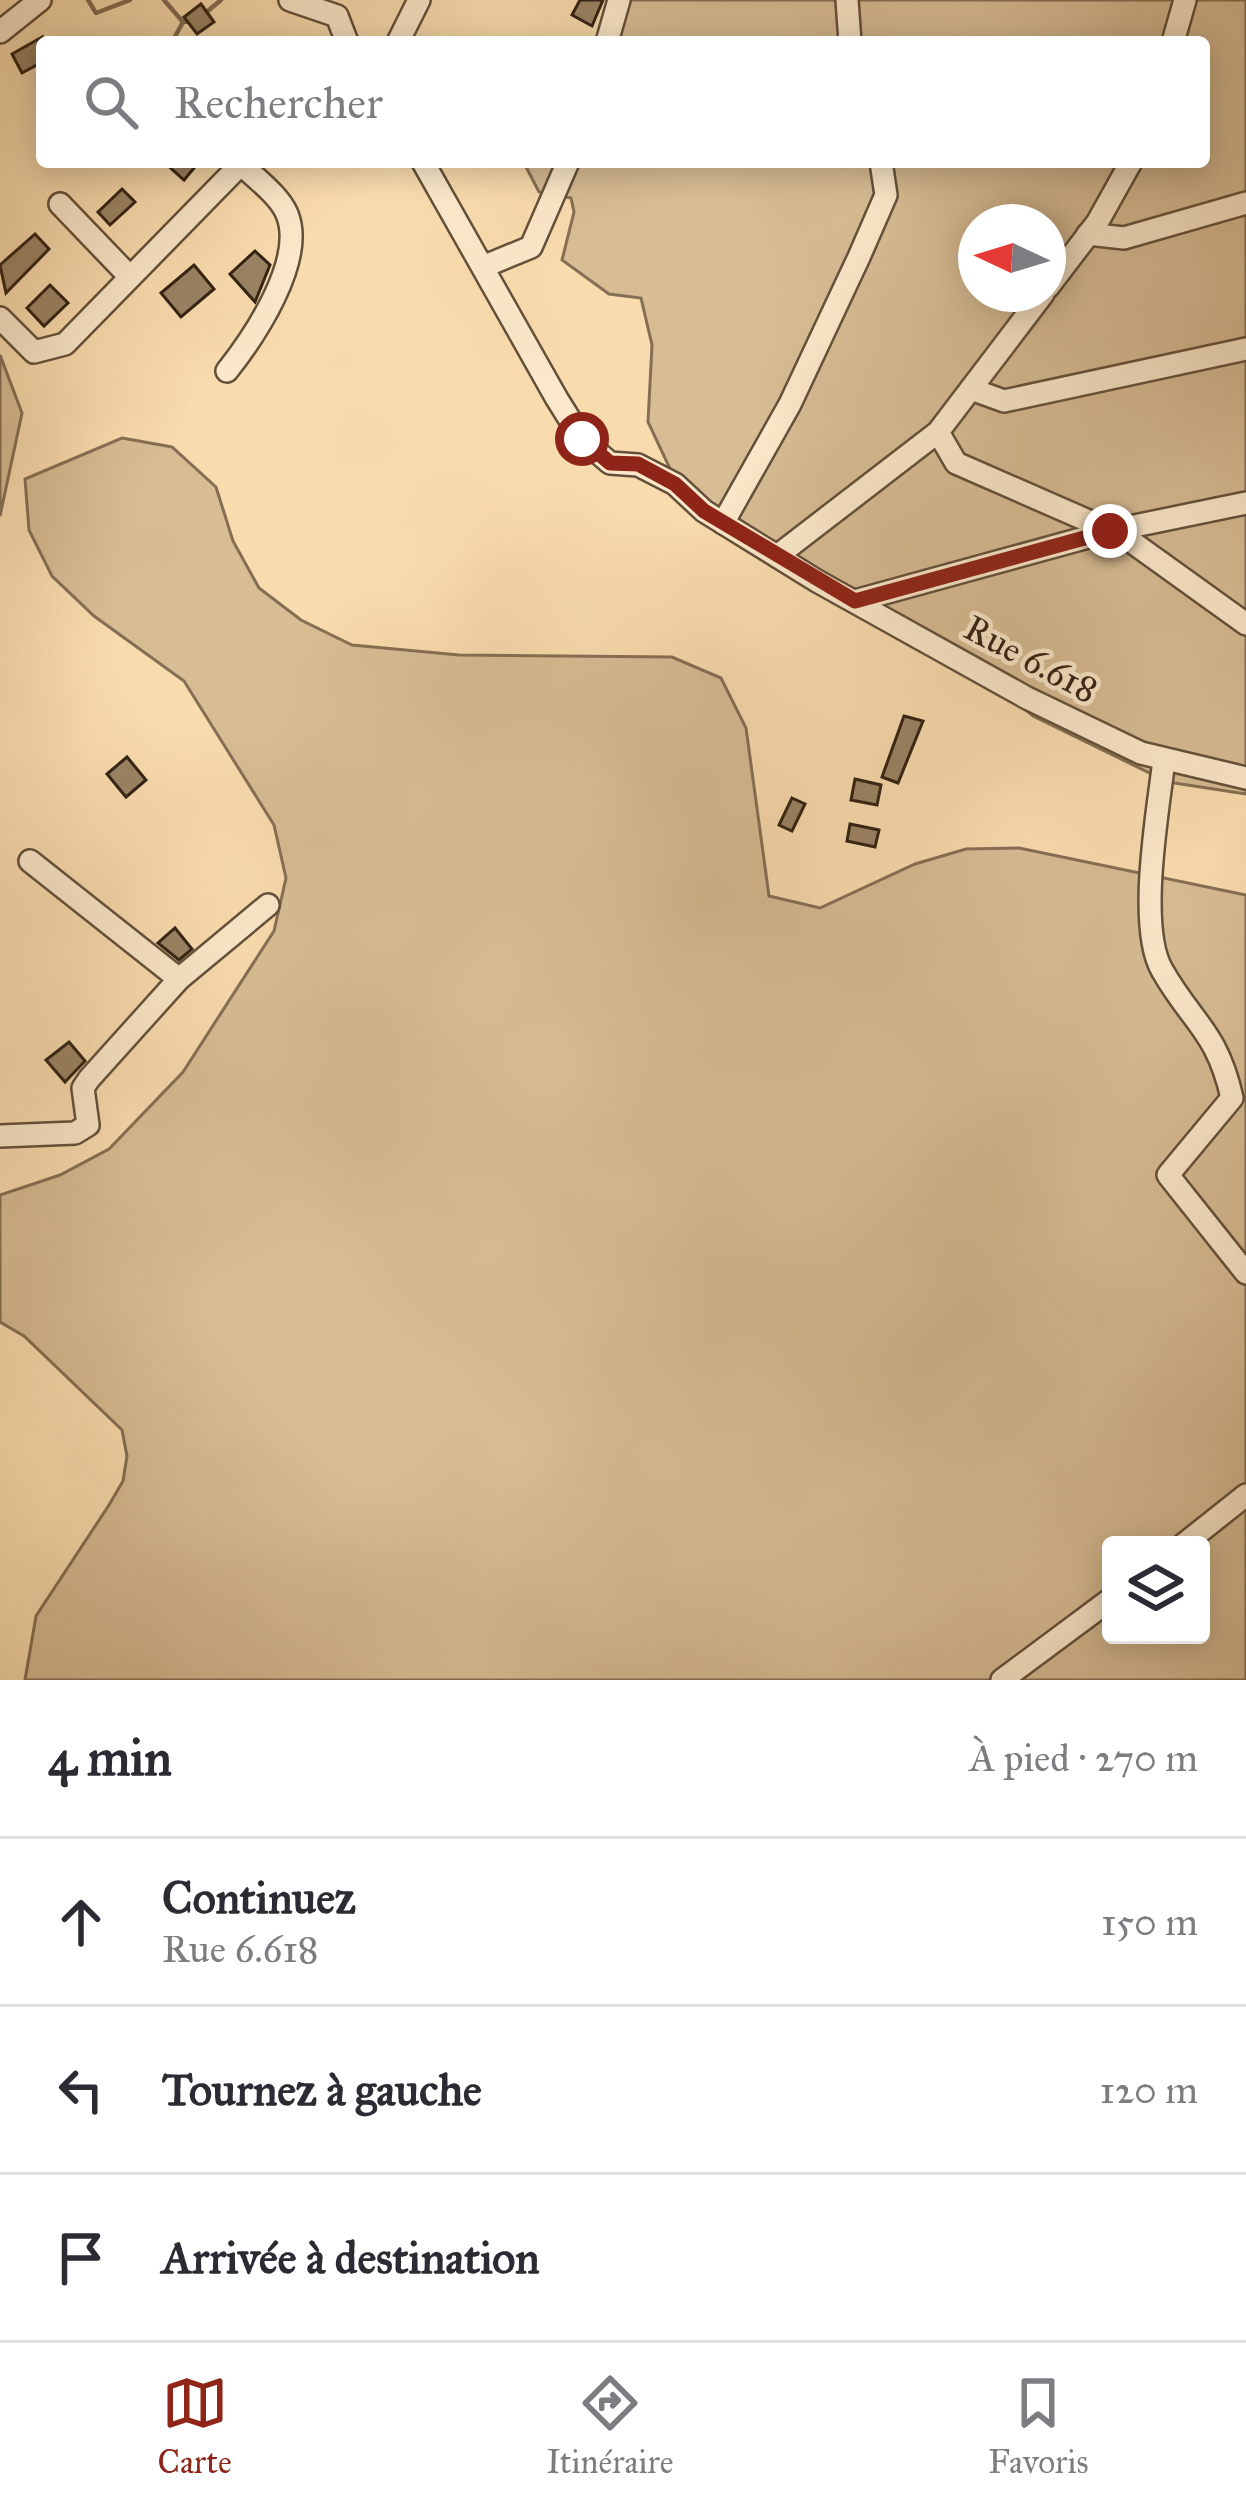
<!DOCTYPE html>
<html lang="fr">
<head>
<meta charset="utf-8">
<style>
	:root { --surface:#fff; --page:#f2f2f3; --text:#2b2b33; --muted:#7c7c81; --line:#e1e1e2; --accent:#8f2418 }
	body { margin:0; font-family:"IM FELL Great Primer",serif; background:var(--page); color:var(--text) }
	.controls { position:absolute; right:36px; bottom:36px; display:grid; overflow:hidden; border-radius:12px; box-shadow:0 6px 30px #0003 }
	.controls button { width:108px; height:108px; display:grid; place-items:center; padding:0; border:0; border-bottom:3px solid var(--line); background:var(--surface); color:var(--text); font:60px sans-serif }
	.compass { position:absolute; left:958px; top:204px; width:108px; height:108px; border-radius:50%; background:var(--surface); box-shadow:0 6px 30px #0003; rotate:274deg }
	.stop { position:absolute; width:36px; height:36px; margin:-27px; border:9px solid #8f2418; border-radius:50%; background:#fff }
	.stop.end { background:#8f2418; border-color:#fff; box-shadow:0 3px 12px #0008 }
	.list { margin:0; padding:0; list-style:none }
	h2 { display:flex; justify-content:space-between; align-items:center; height:156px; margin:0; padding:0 48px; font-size:51px }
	h2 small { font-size:39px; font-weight:400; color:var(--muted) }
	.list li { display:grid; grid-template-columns:78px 1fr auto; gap:36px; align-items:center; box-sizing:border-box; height:168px; padding:0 48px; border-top:3px solid var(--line) }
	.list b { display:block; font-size:45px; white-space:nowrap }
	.list p { margin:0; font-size:39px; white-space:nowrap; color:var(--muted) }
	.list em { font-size:39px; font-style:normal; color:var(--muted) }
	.icon { flex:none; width:66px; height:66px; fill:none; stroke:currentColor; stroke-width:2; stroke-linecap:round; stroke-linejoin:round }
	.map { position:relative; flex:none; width:1246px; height:1680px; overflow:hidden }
	.search { position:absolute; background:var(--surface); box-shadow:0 6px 30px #0003; left:36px; right:36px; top:36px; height:132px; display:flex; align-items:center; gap:30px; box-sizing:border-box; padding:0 42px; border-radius:12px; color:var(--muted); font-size:45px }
	.sheet { height:660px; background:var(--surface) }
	nav { display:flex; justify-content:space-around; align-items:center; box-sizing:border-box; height:168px; border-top:3px solid var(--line); background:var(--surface); font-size:33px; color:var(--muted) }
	nav a { display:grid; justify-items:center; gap:6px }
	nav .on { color:var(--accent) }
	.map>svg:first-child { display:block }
	.green { fill:#d7bc94; stroke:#856f54; stroke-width:3; fill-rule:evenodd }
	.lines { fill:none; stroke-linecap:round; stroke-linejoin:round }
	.stream { stroke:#826c50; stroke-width:4.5 }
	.building { fill:#9a8364; stroke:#332213; stroke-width:3 }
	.minor-casing { stroke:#64503a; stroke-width:26 }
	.minor { stroke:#fbe8ca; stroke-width:21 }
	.route { stroke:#8f2418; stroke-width:15 }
	.labels { text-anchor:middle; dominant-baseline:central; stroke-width:9; stroke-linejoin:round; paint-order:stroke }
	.street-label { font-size:36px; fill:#332213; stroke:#fbe8ca }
</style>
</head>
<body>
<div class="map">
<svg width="1246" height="1680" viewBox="0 0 1246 1680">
	<rect width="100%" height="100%" fill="#f9dcae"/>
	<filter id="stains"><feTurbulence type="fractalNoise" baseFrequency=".00167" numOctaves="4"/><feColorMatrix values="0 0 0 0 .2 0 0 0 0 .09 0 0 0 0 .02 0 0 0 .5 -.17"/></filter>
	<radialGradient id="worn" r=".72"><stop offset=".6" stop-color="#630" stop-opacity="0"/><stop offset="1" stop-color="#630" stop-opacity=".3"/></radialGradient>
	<g class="green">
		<path d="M 622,0 L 1246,0 L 1246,794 L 1168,782 L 1033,716 L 998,687 L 716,510 L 672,473 L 648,422 L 652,345 L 641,298 L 609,294 L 562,260 L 574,212 L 571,198 L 539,192 L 525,165 L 1204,162 L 1204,42 L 601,42 ZM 976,222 L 1048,222 L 1048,294 L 976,294 Z"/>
		<path d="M 0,355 L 22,413 L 0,516 Z"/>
		<path d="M 122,438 L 172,447 L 216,487 L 233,541 L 259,588 L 301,620 L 352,645 L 459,655 L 672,657 L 721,678 L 746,728 L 769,896 L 820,908 L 915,864 L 966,849 L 1019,848 L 1246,895 L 1246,1680 L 25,1680 L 36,1616 L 109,1505 L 123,1481 L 127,1456 L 122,1430 L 24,1336 L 0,1322 L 0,1195 L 60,1175 L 109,1149 L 183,1072 L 274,931 L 286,878 L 274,825 L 184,681 L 94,616 L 52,576 L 29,530 L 25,479 ZM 1111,1545 L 1201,1545 L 1201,1635 L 1111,1635 Z"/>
	</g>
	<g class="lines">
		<g class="stream">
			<path d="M 88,0 L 96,13 L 130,0"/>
			<path d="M 164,0 L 183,22"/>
			<path d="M 203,15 L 221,0"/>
			<path d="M 172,42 L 183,22 L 193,21"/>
		</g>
	</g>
	<g class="building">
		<path d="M 580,0 L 603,0 L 592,26 L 572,15 Z"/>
		<path d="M 201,4 L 214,22 L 197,34 L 184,17 Z"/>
		<path d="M 42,37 L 42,62 L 22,73 L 12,54 Z"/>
		<path d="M 164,162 L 199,162 L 184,180 Z"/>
		<path d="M 122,189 L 135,202 L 110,225 L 98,212 Z"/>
		<path d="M 35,234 L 49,249 L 6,293 L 0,265 Z"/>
		<path d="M 255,251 L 270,265 L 255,302 L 230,274 Z"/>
		<path d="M 194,265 L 214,289 L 181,317 L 161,293 Z"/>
		<path d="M 50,285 L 68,303 L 44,326 L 27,308 Z"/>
		<path d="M 904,716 L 923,721 L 898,783 L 882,777 Z"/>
		<path d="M 127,757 L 146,780 L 126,797 L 107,774 Z"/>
		<path d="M 855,779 L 881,785 L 877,805 L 851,800 Z"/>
		<path d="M 792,798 L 805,804 L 792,831 L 779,825 Z"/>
		<path d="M 850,824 L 879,830 L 875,847 L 847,841 Z"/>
		<path d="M 175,928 L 192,949 L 179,960 L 158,943 Z"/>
		<path d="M 69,1042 L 85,1061 L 65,1082 L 46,1060 Z"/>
	</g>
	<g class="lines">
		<defs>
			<g id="minor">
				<path d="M 290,0 L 337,16 L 347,42"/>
				<path d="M 847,0 L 850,42"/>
				<path d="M 0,32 L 40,0"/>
				<path d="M 398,42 L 419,0"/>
				<path d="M 607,42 L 619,0"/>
				<path d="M 1173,42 L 1185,0"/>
				<path d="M 423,162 L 557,399 L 582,439 L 610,463 L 638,465 L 675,484 L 704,511 L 817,581 L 1027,698 L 1141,753 L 1246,778"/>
				<path d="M 60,204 L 130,277"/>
				<path d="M 1088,234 L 1124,238 L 1246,203"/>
				<path d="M 485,266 L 531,247 L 568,162"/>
				<path d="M 1048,287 L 1097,223 L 1131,162"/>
				<path d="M 0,318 L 34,352 L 65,344 L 243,162"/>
				<path d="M 227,371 C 254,337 306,260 287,214 C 279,195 255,178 241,164"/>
				<path d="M 971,389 L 1004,401 L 1246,349"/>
				<path d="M 938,432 L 956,463 L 1125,537 L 1246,624"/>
				<path d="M 723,523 L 790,404 L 859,257 L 886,195 L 881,162"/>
				<path d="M 777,556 L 938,432 L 1043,294"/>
				<path d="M 855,601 L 1110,531 L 1246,503"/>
				<path d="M 1164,760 C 1158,811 1137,926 1162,970 C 1192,1023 1217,1031 1232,1098 L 1168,1175 L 1246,1273"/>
				<path d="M 30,861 L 179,979"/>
				<path d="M 0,1136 L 75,1133 L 88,1125 L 83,1088 L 89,1079 L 179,979 L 268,905"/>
				<path d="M 1183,1545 L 1246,1495"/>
				<path d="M 1002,1680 L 1111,1599"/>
			</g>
		</defs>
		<use href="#minor" class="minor-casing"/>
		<use href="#minor" class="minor"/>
	</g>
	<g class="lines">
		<path class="route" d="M 582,439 L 610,463 L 638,464 L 675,484 L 704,511 L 855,601 L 1110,531"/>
	</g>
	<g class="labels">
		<g class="street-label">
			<text transform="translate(1031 659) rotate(28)">Rue 6.618</text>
		</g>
	</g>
	<rect width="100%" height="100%" filter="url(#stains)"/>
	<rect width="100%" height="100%" fill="url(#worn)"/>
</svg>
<div class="controls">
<button><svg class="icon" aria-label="layers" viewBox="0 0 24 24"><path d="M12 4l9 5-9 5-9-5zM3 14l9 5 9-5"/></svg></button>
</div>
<svg class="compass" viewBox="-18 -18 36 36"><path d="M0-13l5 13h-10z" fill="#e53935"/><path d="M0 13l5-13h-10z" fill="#7c7c81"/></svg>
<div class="stop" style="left:582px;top:439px"></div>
<div class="stop end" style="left:1110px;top:531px"></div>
<div class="search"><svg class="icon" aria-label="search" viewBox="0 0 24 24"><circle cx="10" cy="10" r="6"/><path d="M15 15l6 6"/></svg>Rechercher</div>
</div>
<section class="sheet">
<h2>4 min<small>À pied · 270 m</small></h2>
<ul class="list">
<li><svg class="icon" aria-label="ahead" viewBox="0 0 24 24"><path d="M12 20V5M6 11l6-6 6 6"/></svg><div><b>Continuez</b><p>Rue 6.618</p></div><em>150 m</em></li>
<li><svg class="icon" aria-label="left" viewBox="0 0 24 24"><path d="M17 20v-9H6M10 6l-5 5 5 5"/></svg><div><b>Tournez à gauche</b></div><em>120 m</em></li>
<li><svg class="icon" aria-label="arrive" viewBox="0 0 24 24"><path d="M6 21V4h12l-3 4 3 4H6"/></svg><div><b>Arrivée à destination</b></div></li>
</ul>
</section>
<nav>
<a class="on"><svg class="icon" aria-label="map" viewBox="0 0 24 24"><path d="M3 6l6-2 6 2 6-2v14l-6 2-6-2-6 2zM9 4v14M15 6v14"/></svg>Carte</a>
<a><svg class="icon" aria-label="directions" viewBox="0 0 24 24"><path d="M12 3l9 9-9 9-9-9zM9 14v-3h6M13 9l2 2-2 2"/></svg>Itinéraire</a>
<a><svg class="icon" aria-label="saved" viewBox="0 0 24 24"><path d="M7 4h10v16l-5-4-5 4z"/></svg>Favoris</a>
</nav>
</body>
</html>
